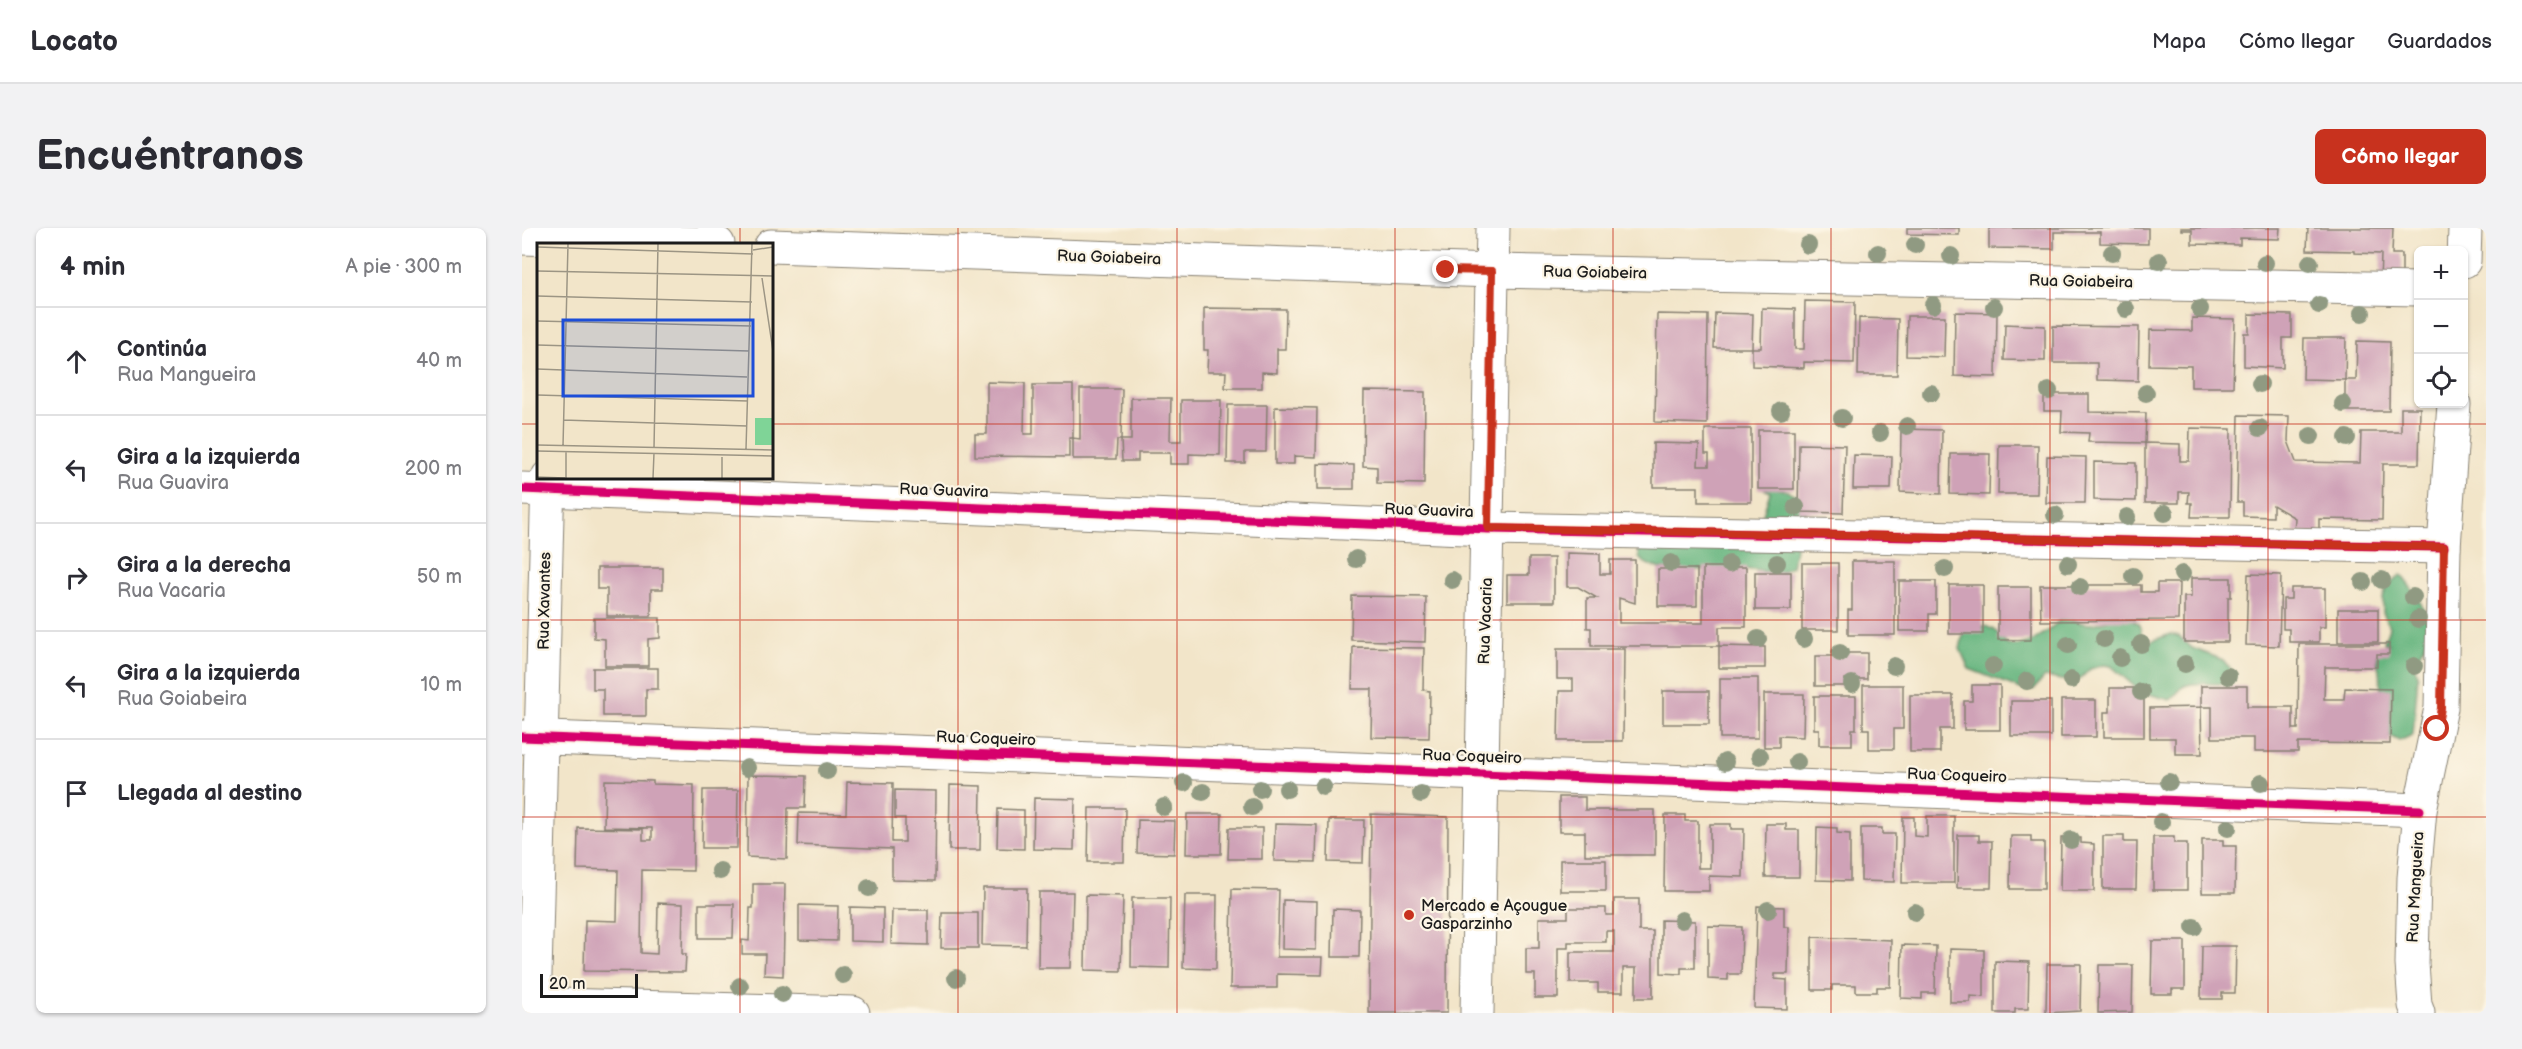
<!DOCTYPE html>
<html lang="es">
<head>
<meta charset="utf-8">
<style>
	:root { --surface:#fff; --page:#f2f2f3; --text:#2b2b33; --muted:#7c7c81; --line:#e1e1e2; --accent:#c8321e }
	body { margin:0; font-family:"Balsamiq Sans",sans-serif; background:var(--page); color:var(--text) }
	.controls { position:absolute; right:18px; top:18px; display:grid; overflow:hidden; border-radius:9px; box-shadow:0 2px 4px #0004 }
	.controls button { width:54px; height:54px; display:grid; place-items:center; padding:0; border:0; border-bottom:2px solid var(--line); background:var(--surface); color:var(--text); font:30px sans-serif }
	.scale { position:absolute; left:18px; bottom:15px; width:98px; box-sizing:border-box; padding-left:6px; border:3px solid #1c1c1c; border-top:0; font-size:16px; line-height:21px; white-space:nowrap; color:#1c1c1c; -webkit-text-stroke:4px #fcf5e5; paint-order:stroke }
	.stop { position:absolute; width:18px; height:18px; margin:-14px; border:4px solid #c8321e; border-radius:50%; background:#fff }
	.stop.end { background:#c8321e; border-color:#fff; box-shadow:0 2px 6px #0008 }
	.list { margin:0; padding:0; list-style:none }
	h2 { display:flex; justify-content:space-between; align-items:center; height:78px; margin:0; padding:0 24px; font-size:26px }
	h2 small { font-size:20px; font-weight:400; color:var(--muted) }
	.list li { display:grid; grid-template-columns:39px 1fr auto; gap:18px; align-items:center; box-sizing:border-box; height:108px; padding:0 24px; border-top:2px solid var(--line) }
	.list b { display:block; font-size:22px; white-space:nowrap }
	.list p { margin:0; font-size:20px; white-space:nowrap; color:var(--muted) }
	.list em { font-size:20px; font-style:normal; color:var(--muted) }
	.icon { flex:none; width:33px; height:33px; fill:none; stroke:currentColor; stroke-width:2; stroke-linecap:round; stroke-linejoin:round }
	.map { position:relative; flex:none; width:1964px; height:785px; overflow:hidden; border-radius:9px }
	header { display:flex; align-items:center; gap:36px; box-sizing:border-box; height:84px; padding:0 30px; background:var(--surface); border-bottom:2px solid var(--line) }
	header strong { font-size:28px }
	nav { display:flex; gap:33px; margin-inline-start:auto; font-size:21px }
	.intro { display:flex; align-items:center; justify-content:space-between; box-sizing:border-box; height:144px; padding:0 36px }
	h1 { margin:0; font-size:42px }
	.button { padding:15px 27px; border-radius:9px; background:var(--accent); color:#fff; font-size:21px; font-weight:700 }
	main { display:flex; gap:36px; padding:0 36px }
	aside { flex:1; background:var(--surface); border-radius:9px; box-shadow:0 2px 4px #0004 }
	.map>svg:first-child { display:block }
	.forest { fill:#67b680; stroke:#42694e; stroke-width:1.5 }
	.building { fill:#cfa2b7 }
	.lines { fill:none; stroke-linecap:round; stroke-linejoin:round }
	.minor-casing { stroke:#878072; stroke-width:35 }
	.minor { stroke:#fff; stroke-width:33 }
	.cycleway-casing { stroke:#fcf5e5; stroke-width:13 }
	.cycleway { stroke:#d6006c; stroke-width:9 }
	.tree { fill:#909a82 }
	.route { stroke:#c8321e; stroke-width:8 }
	.grid { fill:none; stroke:#c8321e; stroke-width:1.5; stroke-opacity:0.55 }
	.poi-dot { fill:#c8321e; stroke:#fcf5e5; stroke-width:2 }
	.labels { text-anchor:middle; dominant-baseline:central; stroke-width:4.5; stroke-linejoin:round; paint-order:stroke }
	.street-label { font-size:16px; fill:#1c1c1c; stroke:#fcf5e5 }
	.poi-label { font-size:16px; fill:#1c1c1c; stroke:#fcf5e5; text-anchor:start }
	.inset-road { fill:none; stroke:#9c9584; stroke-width:1.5 }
	.view { fill:#1d4ed8; fill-opacity:0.15; stroke:#1d4ed8; stroke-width:3 }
	.inset-edge { fill:none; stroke:#1c1c1c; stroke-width:3 }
</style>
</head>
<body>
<header>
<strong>Locato</strong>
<nav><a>Mapa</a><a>Cómo llegar</a><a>Guardados</a></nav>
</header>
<div class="intro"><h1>Encuéntranos</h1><a class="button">Cómo llegar</a></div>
<main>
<aside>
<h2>4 min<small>A pie · 300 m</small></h2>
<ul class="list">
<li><svg class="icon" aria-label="ahead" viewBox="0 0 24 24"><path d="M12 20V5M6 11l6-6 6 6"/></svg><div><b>Continúa</b><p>Rua Mangueira</p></div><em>40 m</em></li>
<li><svg class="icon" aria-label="left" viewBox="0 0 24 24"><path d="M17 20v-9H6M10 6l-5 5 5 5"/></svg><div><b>Gira a la izquierda</b><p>Rua Guavira</p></div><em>200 m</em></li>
<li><svg class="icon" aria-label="right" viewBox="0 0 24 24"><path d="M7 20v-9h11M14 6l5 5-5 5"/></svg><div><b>Gira a la derecha</b><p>Rua Vacaria</p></div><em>50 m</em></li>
<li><svg class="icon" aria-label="left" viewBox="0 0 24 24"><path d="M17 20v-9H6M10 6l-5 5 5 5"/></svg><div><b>Gira a la izquierda</b><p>Rua Goiabeira</p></div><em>10 m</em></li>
<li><svg class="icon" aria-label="arrive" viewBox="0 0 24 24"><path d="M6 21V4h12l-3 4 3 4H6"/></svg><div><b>Llegada al destino</b></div></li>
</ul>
</aside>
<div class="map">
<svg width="1964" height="785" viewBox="0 0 1964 785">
	<rect width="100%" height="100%" fill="#fcf5e5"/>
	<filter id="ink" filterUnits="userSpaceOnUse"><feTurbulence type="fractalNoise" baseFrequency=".0167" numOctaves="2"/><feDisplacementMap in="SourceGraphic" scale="12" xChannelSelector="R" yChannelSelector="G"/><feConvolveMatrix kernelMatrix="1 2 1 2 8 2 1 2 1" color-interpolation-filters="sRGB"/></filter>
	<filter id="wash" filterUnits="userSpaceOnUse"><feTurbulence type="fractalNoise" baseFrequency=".008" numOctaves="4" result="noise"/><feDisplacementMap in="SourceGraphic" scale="24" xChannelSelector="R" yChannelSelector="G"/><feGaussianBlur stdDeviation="1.35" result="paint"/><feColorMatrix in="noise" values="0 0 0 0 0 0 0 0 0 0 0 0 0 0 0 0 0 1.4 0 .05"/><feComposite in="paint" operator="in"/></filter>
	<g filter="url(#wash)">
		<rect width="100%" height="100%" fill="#f2e5c9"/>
		<g class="forest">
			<path d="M 1239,259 C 1259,260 1275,262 1286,280 L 1275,308 L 1270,339 L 1256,345 C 1242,344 1228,341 1213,340 C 1186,339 1137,351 1117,330 L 1116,315 L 1239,293 L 1248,264 Z"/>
			<path d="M 1879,347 C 1892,363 1909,385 1906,407 C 1904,417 1897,428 1892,438 L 1896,447 L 1891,507 L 1877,513 L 1864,506 L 1855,426 L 1867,416 L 1862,414 L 1867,399 L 1861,385 L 1861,370 L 1866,356 Z"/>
			<path d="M 1592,390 L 1609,391 L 1616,395 L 1619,402 L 1619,410 L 1626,414 L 1649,406 L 1657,408 L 1670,420 L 1701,432 L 1711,444 L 1712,452 C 1697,460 1679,452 1663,458 C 1657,461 1654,468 1648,472 L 1619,464 L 1589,438 L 1582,437 L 1568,441 L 1557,452 L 1545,453 L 1523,449 L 1512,461 L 1504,463 L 1447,441 L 1438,421 L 1441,407 C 1460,390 1473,399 1485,417 C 1509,420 1522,405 1540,391 C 1566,395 1565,400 1592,390 Z"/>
		</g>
		<g id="blocks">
			<g class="building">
				<path d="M 1385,0 L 1437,0 L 1437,7 L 1385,6 Z"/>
				<path d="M 1467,0 L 1626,0 L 1626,16 L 1578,15 L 1578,4 L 1532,4 L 1532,21 L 1467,20 Z"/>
				<path d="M 1659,0 L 1758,0 L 1757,11 L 1718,10 L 1718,17 L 1670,16 L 1670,2 L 1659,2 Z"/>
				<path d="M 1786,0 L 1871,0 L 1870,26 L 1880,26 L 1880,55 L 1858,54 L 1859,26 L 1832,25 L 1832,23 L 1785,22 Z"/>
				<path d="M 1283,73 L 1333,74 L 1332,135 L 1282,134 L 1282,140 L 1230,138 L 1230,120 L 1192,120 L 1193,85 L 1231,86 L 1230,120 L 1239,120 L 1240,80 L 1273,81 L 1273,121 L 1282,121 Z"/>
				<path d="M 682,80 L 764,81 L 763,121 L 755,121 L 755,145 L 740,144 L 740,160 L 703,160 L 704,144 L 685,144 L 686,122 L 682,122 Z"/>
				<path d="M 1433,84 L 1475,85 L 1474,149 L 1432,148 Z"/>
				<path d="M 1135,86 L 1186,87 L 1185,196 L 1133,194 Z"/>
				<path d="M 1727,86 L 1770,87 L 1770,110 L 1761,110 L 1761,140 L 1722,138 L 1722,105 L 1727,105 Z"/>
				<path d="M 1385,88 L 1423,88 L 1422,129 L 1384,128 Z"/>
				<path d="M 1337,90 L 1376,91 L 1375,147 L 1336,147 Z"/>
				<path d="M 1670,90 L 1713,91 L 1711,159 L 1669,159 L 1669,138 L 1627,137 L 1628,102 L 1670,103 Z"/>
				<path d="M 1483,96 L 1523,98 L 1523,133 L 1482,132 Z"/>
				<path d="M 1531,98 L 1617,99 L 1616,153 L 1575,152 L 1575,135 L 1531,135 Z"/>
				<path d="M 1782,110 L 1824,110 L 1823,152 L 1781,151 Z"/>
				<path d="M 1835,113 L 1868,114 L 1867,183 L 1823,183 L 1823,152 L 1834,152 Z"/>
				<path d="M 465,154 L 503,155 L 502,206 L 511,206 L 511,157 L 551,157 L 551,210 L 547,210 L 547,229 L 453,228 L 453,206 L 465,206 Z"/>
				<path d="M 558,161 L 600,161 L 599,212 L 609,212 L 609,170 L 649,170 L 648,213 L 659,213 L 659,172 L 699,172 L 698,227 L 667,226 L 667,236 L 648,236 L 648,225 L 616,225 L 616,233 L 600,233 L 599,212 L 595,212 L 594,231 L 551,231 L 551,210 L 558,211 Z"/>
				<path d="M 842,163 L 903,164 L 902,256 L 855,255 L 855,239 L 841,238 Z"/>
				<path d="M 1522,166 L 1567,166 L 1567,184 L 1624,185 L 1623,215 L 1566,214 L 1567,205 L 1539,204 L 1540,183 L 1522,183 Z"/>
				<path d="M 706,177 L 745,177 L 744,224 L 723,224 L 723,235 L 705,235 Z"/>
				<path d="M 753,179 L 795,180 L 794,229 L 772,228 L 772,236 L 753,236 Z"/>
				<path d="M 1879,180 L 1898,180 L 1897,236 L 1861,236 L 1860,292 L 1797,291 L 1797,306 L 1772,305 L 1773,290 L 1751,277 L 1751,289 L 1721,288 L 1721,274 L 1715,274 L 1717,187 L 1767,188 L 1766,213 L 1774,234 L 1838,235 L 1839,204 L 1879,204 Z"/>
				<path d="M 1668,200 L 1709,201 L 1708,289 L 1669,289 L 1670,275 L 1666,275 L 1667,264 L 1657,264 L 1657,275 L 1623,275 L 1623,215 L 1658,216 L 1658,233 L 1667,233 Z"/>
				<path d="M 1183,201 L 1229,201 L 1229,274 L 1176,274 L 1176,259 L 1131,259 L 1131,215 L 1177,216 L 1176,238 L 1187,238 L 1187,226 L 1183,226 Z"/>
				<path d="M 1379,201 L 1420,202 L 1419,266 L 1378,264 Z"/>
				<rect x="1236" y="202" width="36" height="59"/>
				<path d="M 1277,216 L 1323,217 L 1321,285 L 1276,284 Z"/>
				<path d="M 1477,217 L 1516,217 L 1515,266 L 1476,266 Z"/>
				<path d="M 1429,226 L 1468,226 L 1467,267 L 1428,266 Z"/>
				<path d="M 1332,227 L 1370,228 L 1369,261 L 1331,261 Z"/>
				<path d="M 1525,228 L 1564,229 L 1563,275 L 1524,275 Z"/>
				<path d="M 1572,234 L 1614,235 L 1614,273 L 1572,272 Z"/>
				<path d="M 796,236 L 832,237 L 832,261 L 796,261 Z"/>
				<path d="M 1045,325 L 1078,326 L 1078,346 L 1088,346 L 1088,332 L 1113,332 L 1113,375 L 1097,370 L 1097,395 L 1181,395 L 1181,339 L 1224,339 L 1224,399 L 1197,399 L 1197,418 L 1069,418 L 1069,400 L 1065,400 L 1065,370 L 1075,370 L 1056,359 L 1045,359 Z"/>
				<path d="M 1007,330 L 1032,330 L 1032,374 L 985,374 L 985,347 L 1007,347 Z"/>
				<path d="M 1330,333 L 1373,333 L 1373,407 L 1326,407 L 1326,382 L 1330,382 Z"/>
				<rect x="1280" y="335" width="36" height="67"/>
				<path d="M 75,340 L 141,340 L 141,361 L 129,361 L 129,388 L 85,388 L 85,361 L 75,361 Z"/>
				<rect x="1136" y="341" width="39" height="37"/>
				<rect x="1233" y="344" width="36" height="38"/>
				<path d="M 1726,346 L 1759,347 L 1757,418 L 1724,417 Z"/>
				<path d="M 1669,350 L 1709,350 L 1709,369 L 1706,369 L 1706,414 L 1662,414 L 1662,369 L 1669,369 Z"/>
				<path d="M 1377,353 L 1414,353 L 1414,386 L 1407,386 L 1407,403 L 1377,403 Z"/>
				<path d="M 1635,355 L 1657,355 L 1656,392 L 1519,393 L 1518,357 L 1619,357 L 1619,364 L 1635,364 Z"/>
				<rect x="1427" y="357" width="34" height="49"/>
				<rect x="1476" y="359" width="33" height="53"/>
				<path d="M 1769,360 L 1803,360 L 1803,399 L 1797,399 L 1797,414 L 1767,414 L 1767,401 L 1761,401 L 1761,371 L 1769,371 Z"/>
				<path d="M 830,368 L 904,369 L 903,414 L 829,412 Z"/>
				<rect x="1816" y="381" width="40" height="33"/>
				<path d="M 72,390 L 138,390 L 138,410 L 126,411 L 126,438 L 83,438 L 83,411 L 72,410 Z"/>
				<path d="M 1777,416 L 1867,416 L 1867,426 L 1855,426 L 1855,439 L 1803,439 L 1802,471 L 1822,471 L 1823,460 L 1869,461 L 1868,516 L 1776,515 L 1776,524 L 1732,524 L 1732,510 L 1690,510 L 1690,479 L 1679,479 L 1680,526 L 1653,526 L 1653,510 L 1628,510 L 1628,480 L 1679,479 L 1679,458 L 1725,458 L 1725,479 L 1771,479 L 1771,501 L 1776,501 Z"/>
				<path d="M 1197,418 L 1243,419 L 1243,440 L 1197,440 Z"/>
				<path d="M 831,419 L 902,420 L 901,462 L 908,463 L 907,510 L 849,509 L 850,461 L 830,461 Z"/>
				<path d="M 1035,421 L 1102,421 L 1101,513 L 1036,513 L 1037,463 L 1051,463 L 1051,451 L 1035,451 Z"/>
				<path d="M 1323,425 L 1345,425 L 1345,451 L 1323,451 L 1323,458 L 1293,458 L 1293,428 L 1323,428 Z"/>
				<path d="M 71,440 L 136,440 L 136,461 L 124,461 L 124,488 L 81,488 L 81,461 L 71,461 Z"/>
				<rect x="1198" y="450" width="38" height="60"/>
				<path d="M 1341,457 L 1381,457 L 1381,501 L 1372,501 L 1372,521 L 1347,521 L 1347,501 L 1341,501 Z"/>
				<path d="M 1450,457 L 1478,457 L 1478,502 L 1442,502 L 1442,473 L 1450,473 Z"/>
				<path d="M 1588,460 L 1622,460 L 1622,509 L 1582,509 L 1582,484 L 1588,484 Z"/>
				<rect x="1141" y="463" width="46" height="33"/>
				<path d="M 1242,466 L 1282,466 L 1281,509 L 1257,508 L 1257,519 L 1242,519 Z"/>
				<path d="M 1388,467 L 1431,467 L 1431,501 L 1418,501 L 1418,524 L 1388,524 Z"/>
				<path d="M 1292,468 L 1334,468 L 1334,501 L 1330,501 L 1330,517 L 1297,517 L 1297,501 L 1292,501 Z"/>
				<rect x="1539" y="472" width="35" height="37"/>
				<rect x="1489" y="473" width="40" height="35"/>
				<path d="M 226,547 L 284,548 L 283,580 L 266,580 L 265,631 L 225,629 Z"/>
				<path d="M 83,552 L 131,553 L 131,556 L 172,557 L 171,643 L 120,642 L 119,725 L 135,726 L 136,675 L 161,676 L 160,726 L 164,726 L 163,744 L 62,743 L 63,692 L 95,693 L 96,642 L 55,641 L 56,600 L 121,601 L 121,612 L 130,612 L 130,600 L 82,599 Z"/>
				<path d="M 325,554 L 371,555 L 370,614 L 383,614 L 383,590 L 373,590 L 373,562 L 414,563 L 413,653 L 370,652 L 370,621 L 276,617 L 277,585 L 324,586 Z"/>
				<path d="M 428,557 L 459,558 L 458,622 L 427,622 Z"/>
				<path d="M 181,562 L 216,562 L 215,620 L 180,620 Z"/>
				<path d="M 1037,569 L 1063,569 L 1063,582 L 1133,582 L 1133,627 L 1063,627 L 1063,604 L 1037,604 Z"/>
				<path d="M 512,570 L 553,571 L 552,622 L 511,621 Z"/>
				<path d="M 567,580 L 603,580 L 602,634 L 566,634 Z"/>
				<path d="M 476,581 L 502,582 L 502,621 L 475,620 Z"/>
				<path d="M 665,586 L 700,586 L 699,626 L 664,626 Z"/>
				<path d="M 849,586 L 926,589 L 925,785 L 847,785 Z"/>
				<path d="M 1143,587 L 1163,587 L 1163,593 L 1176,593 L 1176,640 L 1188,640 L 1188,596 L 1209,596 L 1209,601 L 1222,601 L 1221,649 L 1187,648 L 1187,663 L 1142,663 Z"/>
				<path d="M 1405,588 L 1432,588 L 1432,655 L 1380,655 L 1381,589 L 1392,589 L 1392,608 L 1405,609 Z"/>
				<path d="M 616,592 L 653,593 L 652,626 L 615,625 Z"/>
				<path d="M 807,592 L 842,592 L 841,635 L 806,634 Z"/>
				<path d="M 753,596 L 795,597 L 794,634 L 752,633 Z"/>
				<path d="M 1244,596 L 1264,596 L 1264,602 L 1277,602 L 1277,649 L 1243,649 Z"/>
				<path d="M 1295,599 L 1315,600 L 1315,605 L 1328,606 L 1328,653 L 1294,652 Z"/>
				<path d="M 707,600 L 740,600 L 740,631 L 706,631 Z"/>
				<path d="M 1339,600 L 1360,600 L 1360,606 L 1373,606 L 1372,654 L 1339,653 Z"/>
				<path d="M 1436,607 L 1457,607 L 1457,613 L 1470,613 L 1469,660 L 1435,660 Z"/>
				<path d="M 1489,608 L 1509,608 L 1509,614 L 1522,614 L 1522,661 L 1488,661 Z"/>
				<path d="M 1581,608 L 1602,608 L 1602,614 L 1615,614 L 1614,661 L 1581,661 Z"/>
				<path d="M 1631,609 L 1652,609 L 1652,615 L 1665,615 L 1665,662 L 1631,662 Z"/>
				<path d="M 1539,610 L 1559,610 L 1559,615 L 1572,616 L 1572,663 L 1538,663 Z"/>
				<path d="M 1680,612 L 1701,612 L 1701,618 L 1714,618 L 1713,665 L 1680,665 Z"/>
				<rect x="1038" y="632" width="46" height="31"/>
				<path d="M 231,656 L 263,656 L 261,748 L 242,747 L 243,726 L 220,726 L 220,712 L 227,713 L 228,680 L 231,680 Z"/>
				<path d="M 461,660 L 505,660 L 504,718 L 460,717 Z"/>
				<path d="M 710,661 L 757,662 L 755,729 L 801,729 L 800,747 L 755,746 L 755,760 L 708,760 Z"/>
				<path d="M 517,664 L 551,664 L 549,740 L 516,740 Z"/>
				<path d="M 564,667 L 601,668 L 599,743 L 563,742 Z"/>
				<path d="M 663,667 L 695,667 L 694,741 L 661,740 Z"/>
				<path d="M 610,670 L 648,670 L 647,740 L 609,739 Z"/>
				<path d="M 1092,671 L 1117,671 L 1117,703 L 1131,703 L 1131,770 L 1114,770 L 1114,740 L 1101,740 L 1101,764 L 1076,764 L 1076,755 L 1048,755 L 1048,724 L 1092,724 L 1092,703 L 1084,703 L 1084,714 L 1046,714 L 1046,720 L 1036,720 L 1036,770 L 1013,770 L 1013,746 L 1004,746 L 1004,720 L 1017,720 L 1017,690 L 1046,690 L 1046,680 L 1084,680 L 1084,687 L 1092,687 Z"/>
				<path d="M 761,672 L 795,673 L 794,722 L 760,721 Z"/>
				<path d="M 177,676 L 212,676 L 211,710 L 177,710 Z"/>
				<path d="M 277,677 L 316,678 L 315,713 L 277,712 Z"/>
				<path d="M 1235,678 L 1262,679 L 1262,699 L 1267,699 L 1266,746 L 1253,746 L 1253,751 L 1265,752 L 1265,781 L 1232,780 Z"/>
				<path d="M 328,679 L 361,680 L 361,714 L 328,713 Z"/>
				<path d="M 811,681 L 838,682 L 837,729 L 810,729 Z"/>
				<path d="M 370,682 L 406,682 L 406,717 L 369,716 Z"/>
				<path d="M 420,685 L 456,685 L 456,720 L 419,720 Z"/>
				<path d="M 1139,692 L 1173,693 L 1173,740 L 1159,740 L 1159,746 L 1139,745 Z"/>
				<path d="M 1186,698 L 1220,699 L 1219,746 L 1206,746 L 1206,752 L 1186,751 Z"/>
				<path d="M 1290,709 L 1369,712 L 1368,759 L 1355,759 L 1355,764 L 1334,764 L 1334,757 L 1310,757 L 1310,762 L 1290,762 Z"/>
				<path d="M 1630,713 L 1663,713 L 1663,761 L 1650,761 L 1650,766 L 1629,766 Z"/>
				<path d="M 1380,717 L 1414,718 L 1413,765 L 1400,765 L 1400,771 L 1379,770 Z"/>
				<path d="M 1680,718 L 1714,718 L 1713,765 L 1700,765 L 1700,771 L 1679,771 Z"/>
				<path d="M 1428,721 L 1462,722 L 1462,769 L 1448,768 L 1448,774 L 1428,774 Z"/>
				<path d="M 1473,733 L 1507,734 L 1506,781 L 1493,781 L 1493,785 L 1473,785 Z"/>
				<path d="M 1525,736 L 1559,736 L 1558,783 L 1524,785 Z"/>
				<path d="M 1577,737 L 1611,737 L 1610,784 L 1576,785 Z"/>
			</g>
		</g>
	</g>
	<g filter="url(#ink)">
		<use href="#blocks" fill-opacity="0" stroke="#878072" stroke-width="1.5"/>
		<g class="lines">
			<defs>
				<g id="minor">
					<path d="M 0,10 L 196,16"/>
					<path d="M 249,18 L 970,43 L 1896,61"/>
					<path d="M 1942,33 L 1943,0"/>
					<path d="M 0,261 L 966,301 L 1922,319"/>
					<path d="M 0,509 L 1898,582"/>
					<path d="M 0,776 L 331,785"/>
					<path d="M 12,785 L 26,249"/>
					<path d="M 955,785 L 971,0"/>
					<path d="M 1896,785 L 1893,777 L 1890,736 L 1892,650 L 1898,582 L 1919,480 L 1922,319 L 1932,176"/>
				</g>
			</defs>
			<use href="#minor" class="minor-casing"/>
			<use href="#minor" class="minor"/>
			<defs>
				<g id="cycleway">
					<path d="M 0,261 L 966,301 L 1922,319"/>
					<path d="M 0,509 L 1898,582"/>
				</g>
			</defs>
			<use href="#cycleway" class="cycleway-casing"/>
			<use href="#cycleway" class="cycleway"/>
		</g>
		<g class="tree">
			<circle cx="1286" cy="17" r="9"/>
			<circle cx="1393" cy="17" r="9"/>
			<circle cx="1356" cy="25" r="9"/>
			<circle cx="1590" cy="25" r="9"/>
			<circle cx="1429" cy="28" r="9"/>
			<circle cx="1637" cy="33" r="9"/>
			<circle cx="1743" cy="35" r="9"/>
			<circle cx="1788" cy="35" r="9"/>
			<circle cx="1411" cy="77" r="9"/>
			<circle cx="1797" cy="77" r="9"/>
			<circle cx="1472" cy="79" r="9"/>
			<circle cx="1604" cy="81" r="9"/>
			<circle cx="1678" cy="81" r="9"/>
			<circle cx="1840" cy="85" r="9"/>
			<circle cx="1738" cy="156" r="9"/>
			<circle cx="1527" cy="163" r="9"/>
			<circle cx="1409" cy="165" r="9"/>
			<circle cx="1624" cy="165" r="9"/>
			<circle cx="1821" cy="176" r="9"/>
			<circle cx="1259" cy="183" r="9"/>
			<circle cx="1320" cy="190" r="9"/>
			<circle cx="1385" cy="198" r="9"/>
			<circle cx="1738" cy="200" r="9"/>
			<circle cx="1358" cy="205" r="9"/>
			<circle cx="1789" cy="208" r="9"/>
			<circle cx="1825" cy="210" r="9"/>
			<circle cx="1274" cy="279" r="9"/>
			<circle cx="1643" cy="285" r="9"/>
			<circle cx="1533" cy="287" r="9"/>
			<circle cx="1605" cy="289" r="9"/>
			<circle cx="834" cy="331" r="9"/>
			<circle cx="1149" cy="335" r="9"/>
			<circle cx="1255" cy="335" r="9"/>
			<circle cx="1207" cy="336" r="9"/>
			<circle cx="1546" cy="336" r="9"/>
			<circle cx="1423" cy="341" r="9"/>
			<circle cx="1660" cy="346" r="9"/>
			<circle cx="1611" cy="348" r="9"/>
			<circle cx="930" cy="352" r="9"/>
			<circle cx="1860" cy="352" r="9"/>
			<circle cx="1841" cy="354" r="9"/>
			<circle cx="1558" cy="359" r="9"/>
			<circle cx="1891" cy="369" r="9"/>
			<circle cx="1896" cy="391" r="9"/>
			<circle cx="1236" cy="411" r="9"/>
			<circle cx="1282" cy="411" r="9"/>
			<circle cx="1582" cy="411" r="9"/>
			<circle cx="1619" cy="416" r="9"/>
			<circle cx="1546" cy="417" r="9"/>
			<circle cx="1318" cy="425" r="9"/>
			<circle cx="1598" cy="430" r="9"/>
			<circle cx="1663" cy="436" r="9"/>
			<circle cx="1372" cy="438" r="9"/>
			<circle cx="1471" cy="438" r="9"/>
			<circle cx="1892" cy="438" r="9"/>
			<circle cx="1706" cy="448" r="9"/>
			<circle cx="1549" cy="452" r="9"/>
			<circle cx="1505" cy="453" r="9"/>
			<circle cx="1330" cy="456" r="9"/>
			<circle cx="1619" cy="464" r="9"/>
			<circle cx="1238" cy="528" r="9"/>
			<circle cx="1203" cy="534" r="9"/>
			<circle cx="1275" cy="534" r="9"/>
			<circle cx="225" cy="540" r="9"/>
			<circle cx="305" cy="543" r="9"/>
			<circle cx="1647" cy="554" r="9"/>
			<circle cx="662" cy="555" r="9"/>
			<circle cx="1739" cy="555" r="9"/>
			<circle cx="801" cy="559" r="9"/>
			<circle cx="738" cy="561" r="9"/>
			<circle cx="765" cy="561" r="9"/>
			<circle cx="681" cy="564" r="9"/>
			<circle cx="899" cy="566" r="9"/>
			<circle cx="642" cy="579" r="9"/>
			<circle cx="730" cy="579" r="9"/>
			<circle cx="1639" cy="594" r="9"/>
			<circle cx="1706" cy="600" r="9"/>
			<circle cx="1549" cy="612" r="9"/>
			<circle cx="198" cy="643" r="9"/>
			<circle cx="347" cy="660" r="9"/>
			<circle cx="1246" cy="682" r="9"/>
			<circle cx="1393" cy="684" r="9"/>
			<circle cx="1160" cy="692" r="9"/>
			<circle cx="1672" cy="699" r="9"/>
			<circle cx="321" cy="747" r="9"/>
			<circle cx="434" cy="750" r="9"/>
			<circle cx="218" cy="758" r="9"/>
			<circle cx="260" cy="766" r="9"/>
		</g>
	</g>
	<g class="lines" filter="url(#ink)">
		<path class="route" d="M 924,42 L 970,43 L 966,300 L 1922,319 L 1919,480 L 1915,501"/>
	</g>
	<path class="grid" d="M 218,0 L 218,16M 436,0 L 436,785M 655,0 L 655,785M 873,0 L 873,785M 1091,0 L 1091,785M 1309,0 L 1309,785M 1528,0 L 1528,785M 1746,0 L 1746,785M 0,196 L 16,196M 249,196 L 1964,196M 218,249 L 218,785M 0,392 L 1964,392M 0,589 L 1964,589"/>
	<circle class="poi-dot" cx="887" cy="687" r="6"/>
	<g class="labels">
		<g class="street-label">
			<text transform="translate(587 30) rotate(2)">Rua Goiabeira</text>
			<text transform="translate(1073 45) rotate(1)">Rua Goiabeira</text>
			<text transform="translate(1559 54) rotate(1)">Rua Goiabeira</text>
			<text transform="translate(422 263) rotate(2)">Rua Guavira</text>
			<text transform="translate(907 283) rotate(2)">Rua Guavira</text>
			<text transform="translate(23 373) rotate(-89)">Rua Xavantes</text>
			<text transform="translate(964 393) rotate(-88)">Rua Vacaria</text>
			<text transform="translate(464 511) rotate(2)">Rua Coqueiro</text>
			<text transform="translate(950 529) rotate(2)">Rua Coqueiro</text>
			<text transform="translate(1435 548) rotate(2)">Rua Coqueiro</text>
			<text transform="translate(1894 659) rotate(-87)">Rua Mangueira</text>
		</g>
		<g class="poi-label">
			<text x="899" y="678">Mercado e Açougue<tspan x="899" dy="18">Gasparzinho</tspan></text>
		</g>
	</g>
	<g transform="translate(15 15)">
		<rect width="236" height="236" fill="#f2e5c9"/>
		<path d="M 218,175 L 235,175 L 235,202 L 218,202 Z" fill="#7fd497"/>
		<path class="inset-road" d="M 0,4 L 216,11M 216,7 L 236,4M 0,28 L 236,33M 225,35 L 236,108M 0,53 L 215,59M 0,78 L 214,83M 0,102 L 212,108M 0,126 L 210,134M 0,152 L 211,158M 26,177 L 210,183M 0,202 L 236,207M 26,203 L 31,1M 117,205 L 121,1M 209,206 L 215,1M 0,208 L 236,213M 185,214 L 185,235M 0,234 L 28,235M 29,235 L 29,209M 116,235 L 117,210"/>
		<path class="view" d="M 26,77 L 216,77 L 216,153 L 26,153 Z"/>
		<rect width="236" height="236" class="inset-edge"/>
	</g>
</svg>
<div class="controls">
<button>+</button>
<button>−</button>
<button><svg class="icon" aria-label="locate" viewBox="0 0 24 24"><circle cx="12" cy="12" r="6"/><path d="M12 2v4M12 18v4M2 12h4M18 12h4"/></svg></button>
</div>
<div class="scale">20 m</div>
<div class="stop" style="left:1915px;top:501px"></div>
<div class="stop end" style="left:924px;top:42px"></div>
</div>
</main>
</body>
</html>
